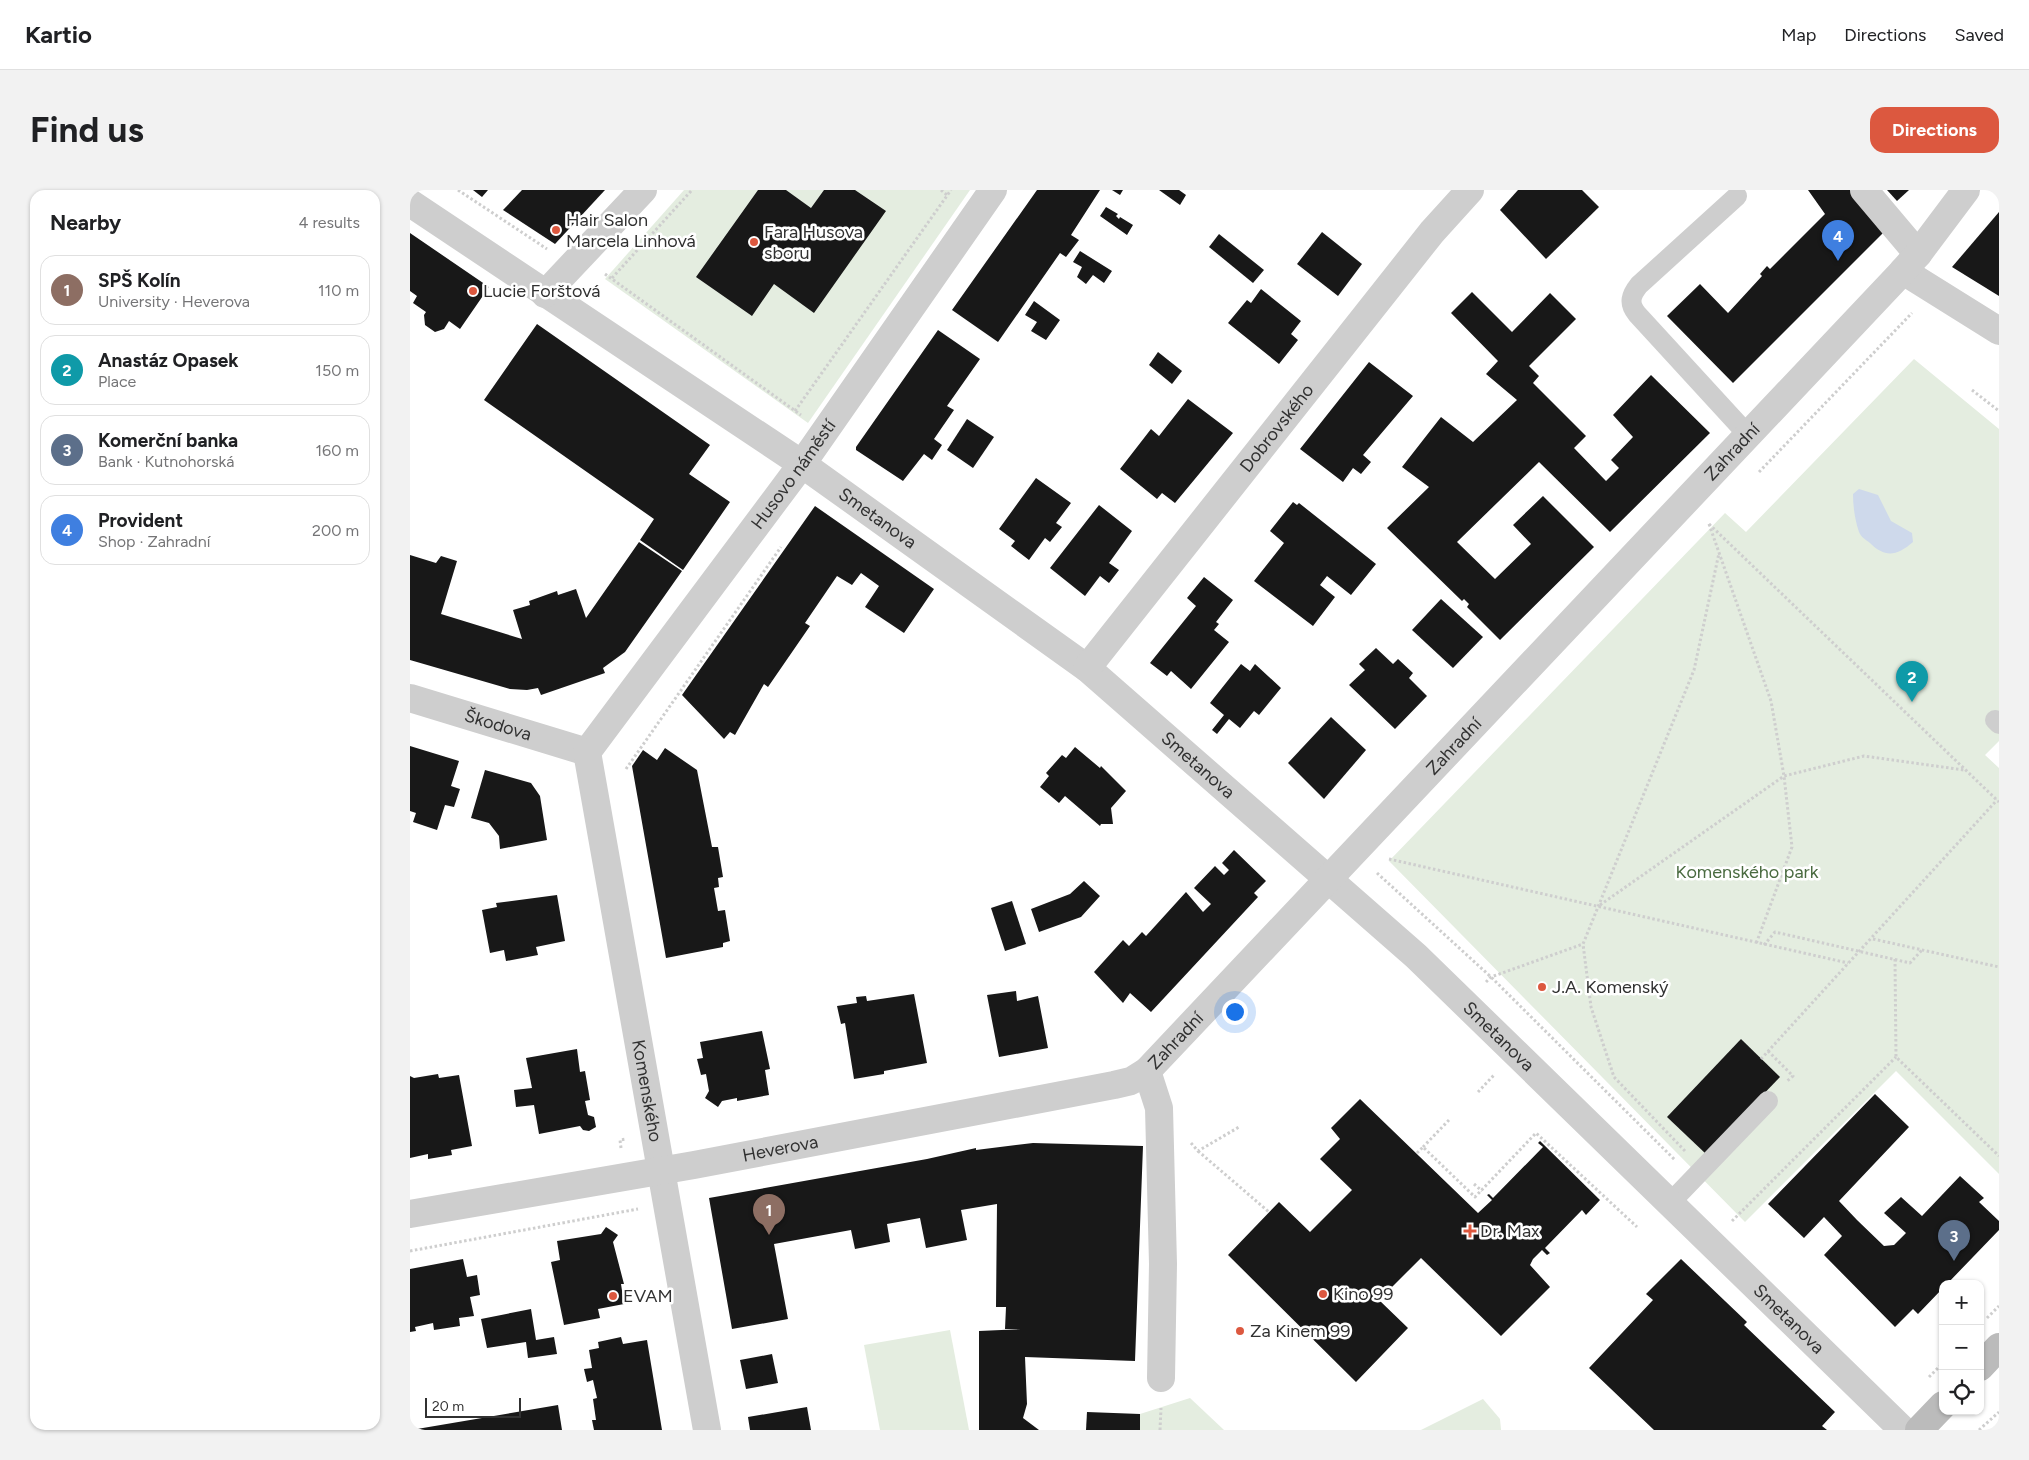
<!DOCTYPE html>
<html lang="en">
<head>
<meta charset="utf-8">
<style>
	:root { --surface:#fff; --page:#f2f2f2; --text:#202124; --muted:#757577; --line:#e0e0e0; --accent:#dc583f }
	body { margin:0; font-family:Figtree,sans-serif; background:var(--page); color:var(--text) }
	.controls { position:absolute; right:15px; bottom:15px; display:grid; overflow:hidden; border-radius:10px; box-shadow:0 1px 4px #0004 }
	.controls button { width:45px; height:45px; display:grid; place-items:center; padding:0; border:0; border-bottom:1px solid var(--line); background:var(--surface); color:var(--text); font:25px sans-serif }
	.scale { position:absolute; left:15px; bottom:12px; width:96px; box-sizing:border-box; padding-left:5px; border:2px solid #313131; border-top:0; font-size:14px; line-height:18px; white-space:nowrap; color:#313131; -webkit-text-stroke:4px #fff; paint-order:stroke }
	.you { position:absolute; left:824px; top:821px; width:18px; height:18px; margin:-12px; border:4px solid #fff; border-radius:50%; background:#1a73e8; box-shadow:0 0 0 8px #1a73e833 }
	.badge { display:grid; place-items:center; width:32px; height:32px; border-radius:50%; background:var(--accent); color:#fff; font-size:16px; font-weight:700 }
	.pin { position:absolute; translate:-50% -41px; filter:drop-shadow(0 1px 2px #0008) }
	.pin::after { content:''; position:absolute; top:26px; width:18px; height:15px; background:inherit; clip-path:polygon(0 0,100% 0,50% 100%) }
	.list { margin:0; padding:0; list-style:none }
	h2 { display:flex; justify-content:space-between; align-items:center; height:65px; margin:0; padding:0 20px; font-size:21px }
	h2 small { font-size:16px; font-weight:400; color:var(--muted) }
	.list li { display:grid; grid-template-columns:32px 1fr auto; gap:15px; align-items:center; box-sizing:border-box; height:70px; margin:0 10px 10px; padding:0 10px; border:1px solid var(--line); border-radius:15px }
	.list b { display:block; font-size:19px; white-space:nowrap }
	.list p { margin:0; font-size:16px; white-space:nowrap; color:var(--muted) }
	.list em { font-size:16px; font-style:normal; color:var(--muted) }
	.icon { flex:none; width:28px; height:28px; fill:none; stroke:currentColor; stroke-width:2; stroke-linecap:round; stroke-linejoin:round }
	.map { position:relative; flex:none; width:1589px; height:1240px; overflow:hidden; border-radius:15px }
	header { display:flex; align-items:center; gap:30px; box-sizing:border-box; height:70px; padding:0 25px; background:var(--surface); border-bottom:1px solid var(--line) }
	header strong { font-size:24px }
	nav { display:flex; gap:28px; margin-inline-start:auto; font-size:18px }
	.intro { display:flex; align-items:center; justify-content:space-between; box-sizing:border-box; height:120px; padding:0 30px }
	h1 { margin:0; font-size:35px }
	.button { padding:12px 22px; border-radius:15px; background:var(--accent); color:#fff; font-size:18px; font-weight:700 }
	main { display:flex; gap:30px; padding:0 30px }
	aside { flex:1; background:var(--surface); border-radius:15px; box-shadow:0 1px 4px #0004 }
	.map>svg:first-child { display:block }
	.green { fill:#e4ede0 }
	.water { fill:#ced9eb }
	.building { fill:#181818 }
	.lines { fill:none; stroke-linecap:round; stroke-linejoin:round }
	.path { stroke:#cecece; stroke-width:3; stroke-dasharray:2.5 2.5; stroke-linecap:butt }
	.lane { stroke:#cecece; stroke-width:20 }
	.street { stroke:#cecece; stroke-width:28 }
	.secondary { stroke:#bbb; stroke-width:28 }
	.poi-dot { fill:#dc583f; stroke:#fff; stroke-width:2 }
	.labels { text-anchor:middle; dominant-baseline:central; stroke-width:5; stroke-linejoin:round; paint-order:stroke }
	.poi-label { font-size:18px; fill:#313131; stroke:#fff; text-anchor:start }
	.street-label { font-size:18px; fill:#313131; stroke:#fff }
	.park-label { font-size:18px; fill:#4a6b40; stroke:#fff }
</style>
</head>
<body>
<header>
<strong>Kartio</strong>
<nav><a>Map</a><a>Directions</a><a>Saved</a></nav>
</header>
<div class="intro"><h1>Find us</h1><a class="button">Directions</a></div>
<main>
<aside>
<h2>Nearby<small>4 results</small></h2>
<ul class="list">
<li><span class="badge" style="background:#8d6e63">1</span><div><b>SPŠ Kolín</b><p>University · Heverova</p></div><em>110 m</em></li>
<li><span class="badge" style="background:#0f9aa8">2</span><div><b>Anastáz Opasek</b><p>Place</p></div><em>150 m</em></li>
<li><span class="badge" style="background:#5c6f8a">3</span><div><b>Komerční banka</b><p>Bank · Kutnohorská</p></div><em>160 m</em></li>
<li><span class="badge" style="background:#3f7fe0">4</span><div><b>Provident</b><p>Shop · Zahradní</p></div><em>200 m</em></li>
</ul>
</aside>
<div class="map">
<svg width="1589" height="1240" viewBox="0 0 1589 1240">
	<rect width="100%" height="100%" fill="#fff"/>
	<g class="green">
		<path d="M 274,0 L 560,0 L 398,233 L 195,89 Z"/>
		<path d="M 1504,169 L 1589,239 L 1589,551 L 1575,565 L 1589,578 L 1589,984 L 1486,881 L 1335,1032 L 979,671 L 1315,323 L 1336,342 Z"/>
		<path d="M 540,1140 L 559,1240 L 470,1240 L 454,1155 Z"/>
		<path d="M 780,1208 L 814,1240 L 724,1240 L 730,1224 Z"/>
		<path d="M 1073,1209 L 1090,1229 L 1091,1240 L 1011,1240 Z"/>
	</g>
	<path class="water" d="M 1449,299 L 1468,305 L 1481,331 L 1502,343 L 1503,352 C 1487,366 1475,368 1460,353 C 1456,350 1451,347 1449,342 C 1445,330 1443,317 1443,304 Z"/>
	<g class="building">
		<path d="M 63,0 L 78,0 L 72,7 Z"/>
		<path d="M 112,0 L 195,0 L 145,54 L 93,20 Z"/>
		<path d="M 348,0 L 376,0 L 401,18 L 414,0 L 445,0 L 476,21 L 404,123 L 364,94 L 342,126 L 286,87 Z"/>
		<path d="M 627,0 L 690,0 L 661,45 L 669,50 L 656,67 L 650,63 L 588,152 L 542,120 Z"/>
		<path d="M 702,0 L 713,0 L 710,5 Z"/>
		<path d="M 749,0 L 769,0 L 776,5 L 770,15 Z"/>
		<path d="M 1108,0 L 1172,0 L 1189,17 L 1136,69 L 1090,20 Z"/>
		<path d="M 1398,0 L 1442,0 L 1473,43 L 1323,193 L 1257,126 L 1290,94 L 1318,123 L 1352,86 L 1350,84 L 1357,76 L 1360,79 L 1415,24 Z"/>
		<path d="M 1477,0 L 1499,0 L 1487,11 Z"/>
		<path d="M 696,17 L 708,24 L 706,26 L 709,29 L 710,27 L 723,35 L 717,45 L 690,26 Z"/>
		<path d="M 1589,22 L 1589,106 L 1542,77 Z"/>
		<path d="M 912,42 L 952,74 L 928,106 L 887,74 Z"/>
		<path d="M 0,43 L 79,97 L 50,139 L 39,131 L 34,139 L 25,142 L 15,135 L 14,125 L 16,122 L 3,113 L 7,106 L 0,101 Z"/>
		<path d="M 809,44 L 854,80 L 843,93 L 799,57 Z"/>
		<path d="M 670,61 L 702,81 L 694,93 L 683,85 L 676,94 L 667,87 L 672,77 L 663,72 Z"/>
		<path d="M 851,99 L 891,131 L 881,144 L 888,150 L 869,174 L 818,133 L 837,110 L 841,113 Z"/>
		<path d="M 1062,102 L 1102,142 L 1140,103 L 1166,129 L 1119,176 L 1129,186 L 1123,193 L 1176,246 L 1164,258 L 1196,291 L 1209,278 L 1201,270 L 1223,247 L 1203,225 L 1241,185 L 1300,243 L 1200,342 L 1129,272 L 1047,352 L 1085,389 L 1121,354 L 1103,335 L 1133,306 L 1184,357 L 1090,450 L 1057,417 L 1059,414 L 1054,409 L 1052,411 L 977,338 L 1019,297 L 992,277 L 1031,227 L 1063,252 L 1107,210 L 1076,184 L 1088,171 L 1041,123 Z"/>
		<path d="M 624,111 L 650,130 L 636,150 L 621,141 L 627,132 L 615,125 Z"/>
		<path d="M 127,134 L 300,255 L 279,284 L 320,312 L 273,380 L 230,350 L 244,329 L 74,210 Z"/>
		<path d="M 528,140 L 570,169 L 537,216 L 544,220 L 524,249 L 532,255 L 522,270 L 514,264 L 493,291 L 446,260 L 446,257 Z"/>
		<path d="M 748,162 L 772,181 L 762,194 L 739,175 Z"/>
		<path d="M 959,172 L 1003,206 L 953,265 L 961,272 L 951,284 L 943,278 L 933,292 L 890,259 Z"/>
		<path d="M 778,209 L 823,243 L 765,313 L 752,303 L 747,309 L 710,279 L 741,239 L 749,246 Z"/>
		<path d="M 557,229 L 584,247 L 563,278 L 537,260 Z"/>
		<path d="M 626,288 L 661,313 L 646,333 L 652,337 L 640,352 L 635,348 L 619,370 L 601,356 L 605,351 L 589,339 Z"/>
		<path d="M 883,312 L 887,315 L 889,313 L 966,374 L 941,405 L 917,386 L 910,395 L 925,407 L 903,436 L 844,391 L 874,353 L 860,341 Z"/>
		<path d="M 689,315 L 722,341 L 699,373 L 709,380 L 699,393 L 690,386 L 675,406 L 640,378 Z"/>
		<path d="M 405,316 L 524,399 L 494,443 L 455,417 L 469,396 L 451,383 L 442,395 L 427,386 L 395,433 L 400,436 L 358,497 L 354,494 L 325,545 L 320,542 L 314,549 L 272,505 Z"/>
		<path d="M 229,352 L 272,381 L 215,462 L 193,478 L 195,483 L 131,505 L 128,498 L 117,500 L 100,499 L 0,470 L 0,365 L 26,373 L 31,366 L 47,371 L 31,424 L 112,449 L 103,420 L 120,415 L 119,411 L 147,401 L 148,405 L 166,399 L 176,428 Z"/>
		<path d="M 794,387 L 823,410 L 806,432 L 809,434 L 804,440 L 819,452 L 781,499 L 761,481 L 757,486 L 740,473 L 786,416 L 777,408 Z"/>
		<path d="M 1031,409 L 1073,447 L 1043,478 L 1002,440 Z"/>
		<path d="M 966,458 L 983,474 L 988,469 L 1003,483 L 999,488 L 1017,506 L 985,539 L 939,495 L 955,480 L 949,474 Z"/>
		<path d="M 831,474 L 840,481 L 845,474 L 871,498 L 849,525 L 844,521 L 830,538 L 819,529 L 807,544 L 802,540 L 814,525 L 800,513 Z"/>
		<path d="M 921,527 L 956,560 L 914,609 L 878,573 Z"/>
		<path d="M 0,556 L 49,571 L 41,596 L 50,599 L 44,617 L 35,615 L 27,640 L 3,632 L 6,623 L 0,621 Z"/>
		<path d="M 665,557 L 690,578 L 691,576 L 716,601 L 701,618 L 703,634 L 691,634 L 690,636 L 655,606 L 649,613 L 630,597 L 639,586 L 636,583 L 652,565 L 656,568 Z"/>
		<path d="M 255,558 L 287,580 L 302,657 L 308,657 L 313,687 L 308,688 L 309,697 L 304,698 L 308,721 L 315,720 L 320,751 L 313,753 L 313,757 L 256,768 L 222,576 L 233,560 L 247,570 Z"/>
		<path d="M 75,580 L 121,593 L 130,606 L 137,650 L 90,659 L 89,646 L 79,633 L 61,628 Z"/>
		<path d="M 824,660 L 856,691 L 844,703 L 848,707 L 741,822 L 720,803 L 713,813 L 684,782 L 713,750 L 719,756 L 732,742 L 736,746 L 776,702 L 793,722 L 801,714 L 784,698 L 805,676 L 814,685 L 819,680 L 812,673 Z"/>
		<path d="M 674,691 L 690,706 L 671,727 L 629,742 L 621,719 L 660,704 Z"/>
		<path d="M 147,705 L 155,751 L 126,757 L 128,765 L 96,771 L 94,760 L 80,763 L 72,720 L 87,717 L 86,713 Z"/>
		<path d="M 602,711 L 616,754 L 595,761 L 581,718 Z"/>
		<path d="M 606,801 L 607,811 L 628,806 L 638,858 L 589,867 L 577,805 Z"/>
		<path d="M 504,804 L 517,873 L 474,881 L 474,884 L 444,889 L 435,833 L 431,834 L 427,816 L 447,813 L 446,807 L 456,806 L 457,811 Z"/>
		<path d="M 352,841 L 360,879 L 355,880 L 359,905 L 327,911 L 327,908 L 312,911 L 308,917 L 295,908 L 299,901 L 296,884 L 291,885 L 287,869 L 293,868 L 290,852 Z"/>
		<path d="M 1331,849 L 1370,887 L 1296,964 L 1257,927 Z"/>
		<path d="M 167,859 L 170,882 L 175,881 L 180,910 L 175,911 L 178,925 L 184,927 L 186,937 L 179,941 L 173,940 L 170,936 L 129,944 L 124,915 L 106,917 L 104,900 L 122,898 L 116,868 Z"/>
		<path d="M 28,884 L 29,888 L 49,885 L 62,956 L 41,960 L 42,965 L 18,969 L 18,964 L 0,968 L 0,886 L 4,888 Z"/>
		<path d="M 1465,904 L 1499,937 L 1429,1011 L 1447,1030 L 1474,1056 L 1484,1055 L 1496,1043 L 1474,1023 L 1491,1007 L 1512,1026 L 1550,986 L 1574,1008 L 1569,1012 L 1589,1031 L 1589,1040 L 1537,1094 L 1533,1094 L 1533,1098 L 1508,1124 L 1503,1119 L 1485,1137 L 1414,1065 L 1432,1046 L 1414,1027 L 1394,1048 L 1358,1014 Z"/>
		<path d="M 950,909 L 1068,1023 L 1082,1010 L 1077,1005 L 1079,1004 L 1083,1008 L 1133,957 L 1128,953 L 1130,951 L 1190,1010 L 1176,1025 L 1172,1020 L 1135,1058 L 1140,1063 L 1137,1065 L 1132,1060 L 1123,1069 L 1120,1075 L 1140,1097 L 1091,1146 L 1011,1068 L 969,1110 L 998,1138 L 946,1192 L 818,1065 L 869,1012 L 900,1042 L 942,1000 L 910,969 L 930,949 L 921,938 Z"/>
		<path d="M 623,953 L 733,956 L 725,1171 L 615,1167 L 617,1214 L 613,1228 L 629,1240 L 569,1240 L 569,1141 L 611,1139 L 595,1139 L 596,1117 L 586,1117 L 587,1014 L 551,1020 L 557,1050 L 516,1058 L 510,1028 L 477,1034 L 480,1052 L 445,1059 L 441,1040 L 364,1054 L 378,1129 L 322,1139 L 299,1008 L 517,969 L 566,958 L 566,960 Z"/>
		<path d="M 196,1037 L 208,1045 L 203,1052 L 214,1094 L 211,1094 L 214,1114 L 188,1119 L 190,1128 L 154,1135 L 141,1072 L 150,1070 L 147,1051 L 191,1044 Z"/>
		<path d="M 53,1069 L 57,1087 L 67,1085 L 70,1105 L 60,1107 L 64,1126 L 49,1128 L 50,1136 L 24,1140 L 23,1133 L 5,1137 L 6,1141 L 0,1142 L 0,1079 Z"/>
		<path d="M 1271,1069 L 1337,1132 L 1334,1135 L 1425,1222 L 1412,1236 L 1417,1240 L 1244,1240 L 1179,1178 L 1243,1110 L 1236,1104 Z"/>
		<path d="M 121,1119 L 126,1150 L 144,1147 L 147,1164 L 118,1168 L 116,1152 L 77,1158 L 71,1129 Z"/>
		<path d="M 211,1147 L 213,1154 L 237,1150 L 252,1240 L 184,1240 L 182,1230 L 186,1230 L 183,1209 L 187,1208 L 183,1190 L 177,1192 L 174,1179 L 182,1178 L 179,1160 L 189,1158 L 188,1152 Z"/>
		<path d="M 362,1164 L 368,1193 L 336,1199 L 330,1170 Z"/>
		<path d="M 148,1215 L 152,1240 L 7,1240 L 7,1239 Z"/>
		<path d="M 397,1217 L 401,1240 L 340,1240 L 338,1227 Z"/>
		<path d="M 677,1222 L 730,1224 L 730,1240 L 676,1240 Z"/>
	</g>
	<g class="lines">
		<g class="path">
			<path d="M 48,0 L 137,59"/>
			<path d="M 531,0 L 537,5"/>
			<path d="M 195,84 L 391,225"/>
			<path d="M 202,88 L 282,0"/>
			<path d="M 1562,200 L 1589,221"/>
			<path d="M 385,221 L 541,0"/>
			<path d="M 1349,282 L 1502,123"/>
			<path d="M 1299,334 L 1361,511 L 1374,586 L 1382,657 L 1346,754"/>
			<path d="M 1299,334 L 1589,612"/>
			<path d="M 216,579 L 371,357"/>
			<path d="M 979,669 L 1438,773"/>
			<path d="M 967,683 L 1081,787 L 1265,970"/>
			<path d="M 1190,715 L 1374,586 L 1454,566 L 1554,580"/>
			<path d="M 1463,749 L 1589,777"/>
			<path d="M 1354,755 L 1365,742 L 1500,773 L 1512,760"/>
			<path d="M 1485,769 L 1486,867 L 1589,966"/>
			<path d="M 1076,792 L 1081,787 L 1173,754"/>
			<path d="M 1358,861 L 1383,886 L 1376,892"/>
			<path d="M 1351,869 L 1587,610"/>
			<path d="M 1068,902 L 1084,885"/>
			<path d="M 781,953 L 788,961 L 829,937"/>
			<path d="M 1013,957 L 1039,930"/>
			<path d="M 211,958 L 210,950 L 216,949"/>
			<path d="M 788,961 L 859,1022"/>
			<path d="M 1275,961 L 1204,887 L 1181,817 L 1173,754 L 1284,480 L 1309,363"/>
			<path d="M 1007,963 L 1013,957 L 1065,1007 L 1126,943 L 1227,1037"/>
			<path d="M 1064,994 L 1072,1001"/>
			<path d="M 1322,1031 L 1486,867"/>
			<path d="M 0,1061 L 228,1019"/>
			<path d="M 1577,1128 L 1589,1116"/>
			<path d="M 1519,1187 L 1533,1173"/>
			<path d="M 750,1240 L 751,1218"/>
			<path d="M 1569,1240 L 1589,1222"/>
		</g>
		<g class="lane">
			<path d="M 1327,6 L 1229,95 C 1221,105 1218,113 1227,124 L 1338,245"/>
			<path d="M 1585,530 L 1589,534"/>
			<path d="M 1260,1013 L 1358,911"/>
		</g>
		<g class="street">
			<path d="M 1454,0 L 1508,64"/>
			<path id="s1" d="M 0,13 L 392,274 L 677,478 L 1006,766 L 1493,1240"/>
			<path d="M 1493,81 L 1589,141"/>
			<path d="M 135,104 L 233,0"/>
			<path id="s2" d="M 677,478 L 1022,42 L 1060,0"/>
			<path id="s3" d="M 0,508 L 177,562"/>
			<path id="s4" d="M 177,562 L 392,274 L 583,0"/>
			<path id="s5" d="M 177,562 L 297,1240"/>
			<path d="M 737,881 L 749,918 L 753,1074 L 751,1188"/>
			<path id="s6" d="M 0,1024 L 284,975 L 704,895 L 721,891 L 737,881 L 1493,81 L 1508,64 L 1556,0"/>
		</g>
		<g class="secondary">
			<path d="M 1570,1177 L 1589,1157"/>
			<path d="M 1509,1240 L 1533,1215"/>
		</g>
	</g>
	<g class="poi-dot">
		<circle cx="146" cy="40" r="5"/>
		<circle cx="344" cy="52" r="5"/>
		<circle cx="63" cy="101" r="5"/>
		<circle cx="1132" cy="797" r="5"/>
		<path d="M1057.5 1033.5h5v5h5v5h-5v5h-5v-5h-5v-5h5z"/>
		<circle cx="913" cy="1104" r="5"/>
		<circle cx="203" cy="1106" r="5"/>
		<circle cx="830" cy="1141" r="5"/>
	</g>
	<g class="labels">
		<g class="poi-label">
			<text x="156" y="30">Hair Salon<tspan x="156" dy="21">Marcela Linhová</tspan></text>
			<text x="354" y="42">Fara Husova<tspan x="354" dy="21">sboru</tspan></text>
			<text x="73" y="101">Lucie Forštová</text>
			<text x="1142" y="797">J.A. Komenský</text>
			<text x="1070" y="1041">Dr. Max</text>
			<text x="923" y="1104">Kino 99</text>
			<text x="213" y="1106">EVAM</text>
			<text x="840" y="1141">Za Kinem 99</text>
		</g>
		<g class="street-label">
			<text stroke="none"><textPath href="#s2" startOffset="306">Dobrovského</textPath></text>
			<text stroke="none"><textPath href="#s6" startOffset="1604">Zahradní</textPath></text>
			<text stroke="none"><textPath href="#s4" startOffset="346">Husovo náměstí</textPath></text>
			<text stroke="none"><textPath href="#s1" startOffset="564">Smetanova</textPath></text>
			<text stroke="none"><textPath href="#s3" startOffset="92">Škodova</textPath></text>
			<text stroke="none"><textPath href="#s6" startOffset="1199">Zahradní</textPath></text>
			<text stroke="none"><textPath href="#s1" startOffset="969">Smetanova</textPath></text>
			<text stroke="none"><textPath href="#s1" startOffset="1374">Smetanova</textPath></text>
			<text stroke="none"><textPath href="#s6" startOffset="794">Zahradní</textPath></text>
			<text stroke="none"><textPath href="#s5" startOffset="344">Komenského</textPath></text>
			<text stroke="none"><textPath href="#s6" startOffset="376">Heverova</textPath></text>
			<text stroke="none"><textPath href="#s1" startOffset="1779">Smetanova</textPath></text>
		</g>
		<g class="park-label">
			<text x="1337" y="682">Komenského park</text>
		</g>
	</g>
</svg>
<div class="controls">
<button>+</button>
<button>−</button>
<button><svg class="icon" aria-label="locate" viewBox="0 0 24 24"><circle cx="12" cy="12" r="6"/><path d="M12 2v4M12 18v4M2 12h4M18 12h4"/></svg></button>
</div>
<div class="scale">20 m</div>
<div class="you"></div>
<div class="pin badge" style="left:359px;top:1045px;background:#8d6e63">1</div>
<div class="pin badge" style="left:1502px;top:512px;background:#0f9aa8">2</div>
<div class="pin badge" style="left:1544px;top:1071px;background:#5c6f8a">3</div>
<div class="pin badge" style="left:1428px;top:71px;background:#3f7fe0">4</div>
</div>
</main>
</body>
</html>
